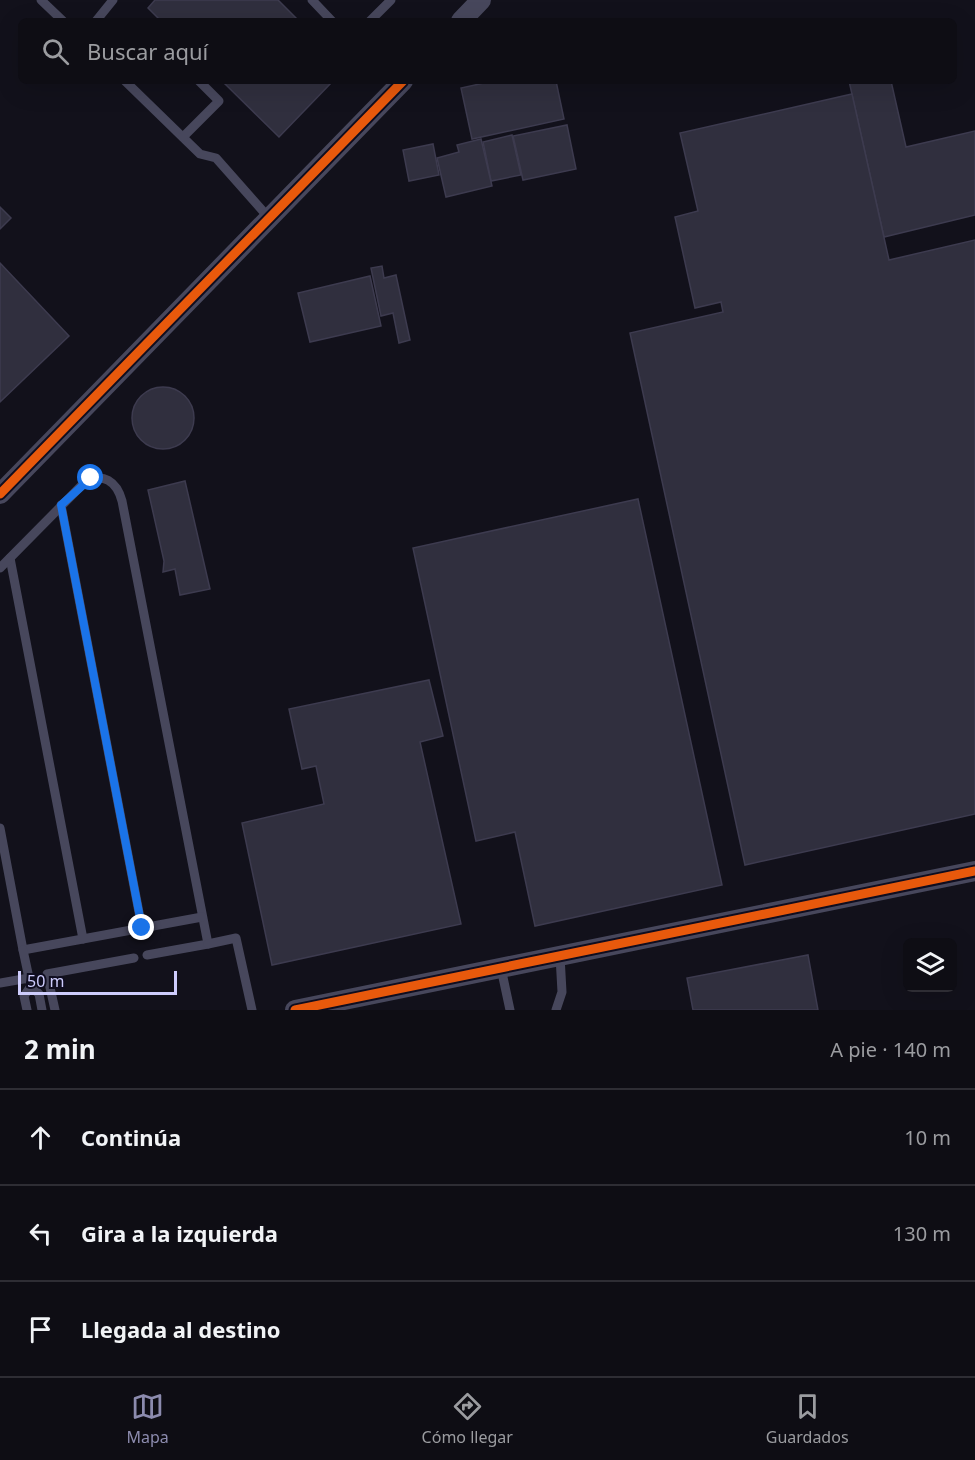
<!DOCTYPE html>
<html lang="es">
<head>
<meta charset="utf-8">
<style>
	:root { --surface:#0e0d14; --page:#17161d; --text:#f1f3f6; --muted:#9b9ca0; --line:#2e2d34; --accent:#8c8bae }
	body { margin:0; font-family:"Noto Sans",sans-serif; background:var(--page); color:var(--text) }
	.controls { position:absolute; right:18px; bottom:18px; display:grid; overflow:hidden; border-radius:9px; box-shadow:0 6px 24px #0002 }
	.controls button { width:54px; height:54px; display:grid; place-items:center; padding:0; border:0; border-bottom:2px solid var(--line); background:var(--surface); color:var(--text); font:30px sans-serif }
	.scale { position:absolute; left:18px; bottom:15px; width:159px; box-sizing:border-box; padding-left:6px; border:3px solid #cecdfd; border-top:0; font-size:16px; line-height:21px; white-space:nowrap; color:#cecdfd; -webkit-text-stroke:4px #0f0d1f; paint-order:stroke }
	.stop { position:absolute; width:18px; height:18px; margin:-14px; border:4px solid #1a73e8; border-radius:50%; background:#fff }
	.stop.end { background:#1a73e8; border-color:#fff; box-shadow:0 2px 6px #0008 }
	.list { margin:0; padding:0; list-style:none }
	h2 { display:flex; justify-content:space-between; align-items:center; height:78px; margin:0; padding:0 24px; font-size:26px }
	h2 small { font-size:20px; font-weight:400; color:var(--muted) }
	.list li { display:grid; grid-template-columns:39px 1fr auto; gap:18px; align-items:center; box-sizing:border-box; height:96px; padding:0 24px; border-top:2px solid var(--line) }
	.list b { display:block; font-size:22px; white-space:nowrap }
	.list em { font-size:20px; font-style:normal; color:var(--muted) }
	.icon { flex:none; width:33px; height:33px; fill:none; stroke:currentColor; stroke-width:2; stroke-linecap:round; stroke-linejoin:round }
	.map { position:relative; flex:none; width:975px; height:1010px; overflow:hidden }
	.search { position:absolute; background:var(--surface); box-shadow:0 6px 24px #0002; left:18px; right:18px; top:18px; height:66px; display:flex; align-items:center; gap:15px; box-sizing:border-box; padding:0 21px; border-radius:9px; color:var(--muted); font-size:22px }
	.sheet { height:366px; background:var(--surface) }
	nav { display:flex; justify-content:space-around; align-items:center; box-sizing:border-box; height:84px; border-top:2px solid var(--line); background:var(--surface); font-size:16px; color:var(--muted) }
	nav a { display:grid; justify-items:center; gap:3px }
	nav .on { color:var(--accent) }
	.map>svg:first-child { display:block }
	.building { fill:#302f3e; stroke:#3d3b4f; stroke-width:1.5 }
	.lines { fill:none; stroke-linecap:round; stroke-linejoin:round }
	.service { stroke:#47475c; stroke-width:9 }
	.minor { stroke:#47475c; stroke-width:20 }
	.cycleway-casing { stroke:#0f0d1f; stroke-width:13 }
	.cycleway { stroke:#e8590c; stroke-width:9 }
	.route { stroke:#1a73e8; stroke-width:8 }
</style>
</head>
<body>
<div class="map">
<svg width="975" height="1010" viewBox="0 0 975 1010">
	<rect width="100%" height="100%" fill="#12111b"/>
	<g class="building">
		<path d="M 155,0 L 278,0 L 299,21 L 161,21 L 148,8 Z"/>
		<path d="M 222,81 L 333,81 L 279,137 Z"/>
		<path d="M 493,81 L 556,81 L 564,119 L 472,139 L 461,88 Z"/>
		<path d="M 849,81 L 891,81 L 906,147 L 975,131 L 975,215 L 884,237 Z"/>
		<path d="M 852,94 L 889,260 L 975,240 L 975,814 L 745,865 L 630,333 L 723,312 L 721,302 L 695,308 L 675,217 L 698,211 L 680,133 Z"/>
		<path d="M 567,125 L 576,169 L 523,180 L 513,136 Z"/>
		<path d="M 512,135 L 521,175 L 491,181 L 483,142 Z"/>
		<path d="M 481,139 L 492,186 L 446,197 L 437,158 L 459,152 L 457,145 Z"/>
		<path d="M 433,144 L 439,175 L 409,181 L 403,150 Z"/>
		<path d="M 0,207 L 11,218 L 0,229 Z"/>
		<path d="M 0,263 L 69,336 L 0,402 Z"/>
		<path d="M 382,266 L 384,278 L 396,275 L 410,340 L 399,343 L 393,313 L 381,316 L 371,268 Z"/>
		<path d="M 370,276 L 381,326 L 310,342 L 298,293 Z"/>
		<circle cx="163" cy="418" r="31"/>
		<path d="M 185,481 L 210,589 L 180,595 L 175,569 L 163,572 L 164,561 L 148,490 Z"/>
		<path d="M 638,499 L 722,885 L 535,926 L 515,832 L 476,841 L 413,548 Z"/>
		<path d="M 429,680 L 443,736 L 420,742 L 461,924 L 272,965 L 242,823 L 324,804 L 316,766 L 302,769 L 289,709 Z"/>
		<path d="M 808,955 L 818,1010 L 693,1010 L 687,978 Z"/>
	</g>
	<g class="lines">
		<g class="service">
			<path d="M 41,0 L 63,21"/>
			<path d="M 312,0 L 332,21"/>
			<path d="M 96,21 L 113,0"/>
			<path d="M 370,21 L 391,0"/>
			<path d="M 125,81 L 200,154 L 216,158 L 269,218"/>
			<path d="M 183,137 L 219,101 L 199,81"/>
			<path d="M 61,505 L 142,928"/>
			<path d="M 10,558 L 83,939"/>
			<path d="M 0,568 L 84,483 C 103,471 117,482 122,501 L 208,944 L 147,955"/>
			<path d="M 0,828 L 23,950 L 202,917"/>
			<path d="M 208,944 L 236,938 L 252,1010"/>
			<path d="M 23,950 L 29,978"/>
			<path d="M 501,968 L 510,1010"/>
			<path d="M 0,983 L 29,978 L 31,986 L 39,994 L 42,1010"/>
			<path d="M 27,1010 L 24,996 L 31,986"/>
			<path d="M 55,1010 L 47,974 L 134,958"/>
			<path d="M 556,1010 L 562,992 L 560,956"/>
		</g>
		<g class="minor">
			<path d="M 461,21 L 481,0"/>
			<path d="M 0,494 L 403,81"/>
			<path d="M 295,1010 L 975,871"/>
		</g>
		<defs>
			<g id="cycleway">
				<path d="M 0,494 L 403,81"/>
				<path d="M 295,1010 L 975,871"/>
			</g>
		</defs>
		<use href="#cycleway" class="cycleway-casing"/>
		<use href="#cycleway" class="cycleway"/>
	</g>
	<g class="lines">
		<path class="route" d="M 91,478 L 61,505 L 142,928"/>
	</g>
</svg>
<div class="controls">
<button><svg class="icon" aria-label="layers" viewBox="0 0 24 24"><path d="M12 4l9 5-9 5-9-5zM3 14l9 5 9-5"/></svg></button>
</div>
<div class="scale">50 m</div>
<div class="stop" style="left:91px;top:478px"></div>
<div class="stop end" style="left:142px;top:928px"></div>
<div class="search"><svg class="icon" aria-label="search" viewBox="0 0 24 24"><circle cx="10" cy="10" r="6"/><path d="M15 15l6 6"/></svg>Buscar aquí</div>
</div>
<section class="sheet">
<h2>2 min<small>A pie · 140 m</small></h2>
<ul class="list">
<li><svg class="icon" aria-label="ahead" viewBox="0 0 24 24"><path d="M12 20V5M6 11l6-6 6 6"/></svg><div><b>Continúa</b></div><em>10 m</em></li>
<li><svg class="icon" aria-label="left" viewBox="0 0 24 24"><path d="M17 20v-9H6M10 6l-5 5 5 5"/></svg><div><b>Gira a la izquierda</b></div><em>130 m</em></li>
<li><svg class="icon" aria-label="arrive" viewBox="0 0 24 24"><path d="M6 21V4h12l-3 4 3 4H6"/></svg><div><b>Llegada al destino</b></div></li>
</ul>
</section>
<nav>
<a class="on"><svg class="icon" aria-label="map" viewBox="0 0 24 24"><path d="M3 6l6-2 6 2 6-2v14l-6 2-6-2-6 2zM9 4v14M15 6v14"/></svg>Mapa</a>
<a><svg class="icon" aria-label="directions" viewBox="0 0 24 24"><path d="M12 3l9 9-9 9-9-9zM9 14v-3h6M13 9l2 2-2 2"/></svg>Cómo llegar</a>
<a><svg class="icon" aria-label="saved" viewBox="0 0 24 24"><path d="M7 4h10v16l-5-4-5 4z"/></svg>Guardados</a>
</nav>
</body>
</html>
